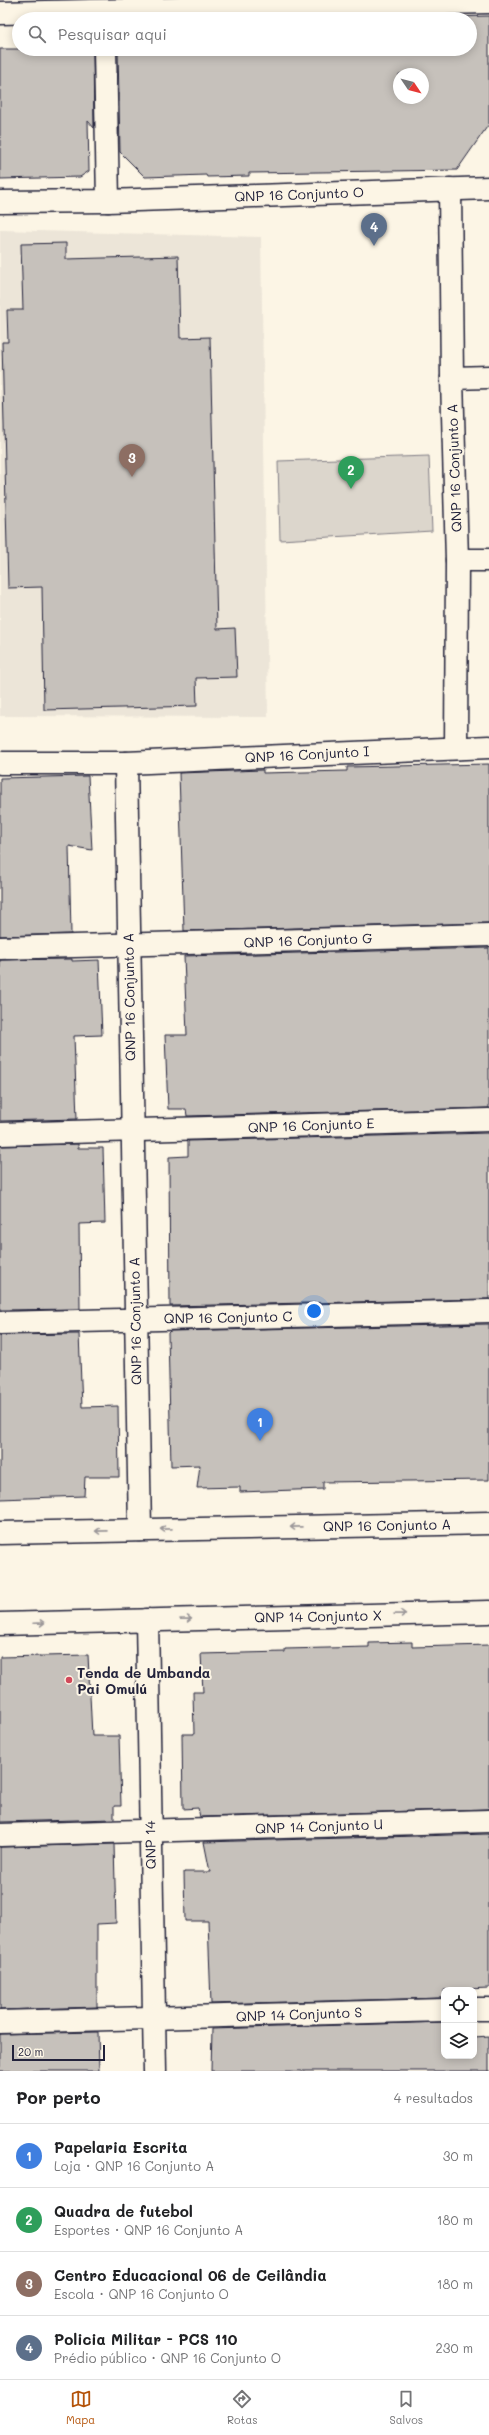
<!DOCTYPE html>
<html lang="pt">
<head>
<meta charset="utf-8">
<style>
	:root { --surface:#fff; --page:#f2f2f2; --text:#202124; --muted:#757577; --line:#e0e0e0; --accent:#b45309 }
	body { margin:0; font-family:Mali,sans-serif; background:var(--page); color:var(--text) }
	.controls { position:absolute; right:12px; bottom:12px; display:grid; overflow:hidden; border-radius:8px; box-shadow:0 2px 10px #0003 }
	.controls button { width:36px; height:36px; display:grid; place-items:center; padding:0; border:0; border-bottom:1px solid var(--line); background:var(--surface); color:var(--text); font:20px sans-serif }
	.compass { position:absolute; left:393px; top:68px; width:36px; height:36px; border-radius:50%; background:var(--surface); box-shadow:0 2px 10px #0003; rotate:125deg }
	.scale { position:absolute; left:12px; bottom:10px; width:93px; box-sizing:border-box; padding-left:4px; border:2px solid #22223b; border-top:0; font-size:11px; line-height:14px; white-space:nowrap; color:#22223b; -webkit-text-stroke:3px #fcf5e5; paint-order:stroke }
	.you { position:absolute; left:314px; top:1311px; width:14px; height:14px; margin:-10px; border:3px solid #fff; border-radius:50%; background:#1a73e8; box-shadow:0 0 0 6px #1a73e833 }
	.badge { display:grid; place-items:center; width:26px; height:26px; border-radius:50%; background:var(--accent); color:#fff; font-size:13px; font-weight:700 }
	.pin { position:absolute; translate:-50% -33px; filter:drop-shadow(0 1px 2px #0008) }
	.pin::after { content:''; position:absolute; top:21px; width:14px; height:12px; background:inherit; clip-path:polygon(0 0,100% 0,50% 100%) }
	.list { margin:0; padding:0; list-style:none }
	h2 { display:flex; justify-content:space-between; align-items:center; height:52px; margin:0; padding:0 16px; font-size:17px }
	h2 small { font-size:13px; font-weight:400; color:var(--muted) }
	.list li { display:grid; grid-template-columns:26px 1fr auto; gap:12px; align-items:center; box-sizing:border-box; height:64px; padding:0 16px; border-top:1px solid var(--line) }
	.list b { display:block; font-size:15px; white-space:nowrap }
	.list p { margin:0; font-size:13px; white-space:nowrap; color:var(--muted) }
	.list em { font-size:13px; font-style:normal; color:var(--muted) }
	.icon { flex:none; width:22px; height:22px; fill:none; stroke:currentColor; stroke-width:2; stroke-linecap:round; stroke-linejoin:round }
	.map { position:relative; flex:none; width:489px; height:2071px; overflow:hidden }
	.search { position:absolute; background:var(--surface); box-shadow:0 2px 10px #0003; left:12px; right:12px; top:12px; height:44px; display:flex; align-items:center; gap:10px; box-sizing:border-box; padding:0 14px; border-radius:22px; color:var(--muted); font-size:15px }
	.sheet { height:308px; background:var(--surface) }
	nav { display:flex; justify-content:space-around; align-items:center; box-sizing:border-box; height:56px; border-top:1px solid var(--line); background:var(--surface); font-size:11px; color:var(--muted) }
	nav a { display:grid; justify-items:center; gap:2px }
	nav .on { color:var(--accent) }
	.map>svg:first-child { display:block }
	.built { fill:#ece5d8 }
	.green { fill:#dcd6cc; stroke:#7f7c84 }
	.building { fill:#c6c1bb; stroke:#22223b; fill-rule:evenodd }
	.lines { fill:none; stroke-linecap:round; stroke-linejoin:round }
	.street-casing { stroke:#22223b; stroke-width:25 }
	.secondary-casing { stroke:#22223b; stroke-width:25 }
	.street { stroke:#fcf5e5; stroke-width:22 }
	.secondary { stroke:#fcf5e5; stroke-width:22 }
	.oneway { stroke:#9a9698 }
	.poi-dot { fill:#d1495b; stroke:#fcf5e5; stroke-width:1.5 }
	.labels { text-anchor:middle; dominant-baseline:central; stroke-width:4; stroke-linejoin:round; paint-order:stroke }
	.street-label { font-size:14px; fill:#22223b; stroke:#fcf5e5 }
	.poi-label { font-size:14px; font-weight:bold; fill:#22223b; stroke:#fcf5e5; text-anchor:start }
</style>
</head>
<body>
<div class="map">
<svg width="489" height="2071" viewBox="0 0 489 2071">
	<rect width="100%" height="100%" fill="#fcf5e5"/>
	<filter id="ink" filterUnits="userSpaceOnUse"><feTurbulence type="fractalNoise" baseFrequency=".025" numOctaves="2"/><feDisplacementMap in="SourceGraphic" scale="8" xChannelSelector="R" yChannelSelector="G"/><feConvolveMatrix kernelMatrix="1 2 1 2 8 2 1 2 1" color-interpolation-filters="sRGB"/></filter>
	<g filter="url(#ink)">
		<path class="built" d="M 0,230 L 261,237 L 268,717 L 0,716 Z"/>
		<path class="green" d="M 429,456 L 432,531 L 280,540 L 278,461 Z"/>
		<g class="building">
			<path d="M 489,16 L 489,124 L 457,170 L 249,173 L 249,176 L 207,177 L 206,175 L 145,177 L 120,152 L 118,49 L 470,49 L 470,19 L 368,19 ZM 399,74 L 423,74 L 423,98 L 399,98 Z"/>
			<path d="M 0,49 L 93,49 L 94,128 L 88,121 L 89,171 L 80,177 L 0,179 Z"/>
			<path d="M 66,243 L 66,259 L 178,256 L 180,338 L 210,337 L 217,629 L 235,628 L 237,677 L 196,678 L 197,706 L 44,710 L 42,587 L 8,588 L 2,342 L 8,342 L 7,310 L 23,310 L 21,244 Z"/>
			<path d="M 489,764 L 489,923 L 184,931 L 179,773 L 263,770 L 263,773 L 347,771 L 347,767 Z"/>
			<path d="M 88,776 L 92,850 L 69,846 L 71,934 L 0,936 L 0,778 Z"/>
			<path d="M 489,948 L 489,1108 L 187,1116 L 186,1109 L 168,1109 L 165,1035 L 187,1035 L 184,956 Z"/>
			<path d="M 72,959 L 72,961 L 99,960 L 102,1035 L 74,1036 L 77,1119 L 0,1121 L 0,960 Z"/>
			<path d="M 489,1133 L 489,1299 L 170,1306 L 169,1157 L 188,1156 L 188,1141 Z"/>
			<path d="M 78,1144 L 78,1148 L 103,1148 L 105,1223 L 79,1224 L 80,1309 L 0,1310 L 0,1146 Z"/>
			<path d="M 489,1324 L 489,1480 L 323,1482 L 323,1489 L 240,1492 L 240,1487 L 197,1488 L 200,1465 L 171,1466 L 168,1333 L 170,1331 Z"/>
			<path d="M 79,1334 L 82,1407 L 118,1406 L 119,1477 L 85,1477 L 84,1496 L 0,1499 L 0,1335 Z"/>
			<path d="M 412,1642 L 412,1647 L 489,1645 L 489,1809 L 200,1817 L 198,1808 L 183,1809 L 182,1734 L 194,1734 L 193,1692 L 203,1692 L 201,1654 L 285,1652 L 285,1649 L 369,1647 L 369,1643 Z"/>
			<path d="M 88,1655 L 92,1736 L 119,1736 L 121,1806 L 114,1806 L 114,1819 L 0,1822 L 0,1657 Z"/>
			<path d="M 489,1834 L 489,1988 L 444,1990 L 444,1998 L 211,2004 L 208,1921 L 185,1921 L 184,1872 L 210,1872 L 204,1842 Z"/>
			<path d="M 114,1844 L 116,1923 L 97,1924 L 97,2007 L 0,2010 L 0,1847 Z"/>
			<path d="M 444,2022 L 444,2056 L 474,2056 L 474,2037 L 489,2036 L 489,2071 L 211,2071 L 212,2029 Z"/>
			<path d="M 98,2032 L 99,2071 L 0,2071 L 0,2034 Z"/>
		</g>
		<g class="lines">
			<defs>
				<g id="street">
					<path d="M 0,13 L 489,2"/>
					<path d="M 105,49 L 108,201"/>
					<path d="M 450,189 L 452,378 L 457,560 L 456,748"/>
					<path d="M 0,202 L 108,201 L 489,188"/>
					<path d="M 452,378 L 489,377"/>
					<path d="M 457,560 L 489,560"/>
					<path d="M 0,763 L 126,763 L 489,747"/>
					<path d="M 126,763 L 140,1530"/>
					<path d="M 0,948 L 489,935"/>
					<path d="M 0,1134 L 489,1120"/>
					<path d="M 0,1323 L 489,1311"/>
					<path d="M 147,1620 L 155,2071"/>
					<path d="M 0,1835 L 489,1821"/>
					<path d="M 474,2009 L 489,2009"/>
					<path d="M 0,2022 L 444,2010"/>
				</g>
				<g id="secondary">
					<path d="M 0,1533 L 489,1523"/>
					<path d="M 0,1624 L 489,1612"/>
				</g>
			</defs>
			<use href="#street" class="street-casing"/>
			<use href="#secondary" class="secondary-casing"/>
			<use href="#street" class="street"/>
			<use href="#secondary" class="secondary"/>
		</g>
		<defs><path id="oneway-shaft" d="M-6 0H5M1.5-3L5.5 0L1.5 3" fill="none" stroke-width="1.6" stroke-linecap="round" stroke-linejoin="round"/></defs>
		<g class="oneway">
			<use href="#oneway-shaft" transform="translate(296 1527) rotate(179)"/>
			<use href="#oneway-shaft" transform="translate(166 1529) rotate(179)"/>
			<use href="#oneway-shaft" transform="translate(101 1531) rotate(179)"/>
			<use href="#oneway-shaft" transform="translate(400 1614) rotate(-1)"/>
			<use href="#oneway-shaft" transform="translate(186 1619) rotate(-1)"/>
			<use href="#oneway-shaft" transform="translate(39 1623) rotate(-2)"/>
		</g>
	</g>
	<circle class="poi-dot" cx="69" cy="1680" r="4"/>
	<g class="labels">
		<g class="street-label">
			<text transform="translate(299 194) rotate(-2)">QNP 16 Conjunto O</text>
			<text transform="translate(454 468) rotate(-92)">QNP 16 Conjunto A</text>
			<text transform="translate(307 754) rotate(-3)">QNP 16 Conjunto I</text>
			<text transform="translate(308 940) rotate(-2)">QNP 16 Conjunto G</text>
			<text transform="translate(129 997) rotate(-91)">QNP 16 Conjunto A</text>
			<text transform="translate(311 1125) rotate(-2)">QNP 16 Conjunto E</text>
			<text transform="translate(228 1317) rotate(-1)">QNP 16 Conjunto C</text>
			<text transform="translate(135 1321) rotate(-91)">QNP 16 Conjunto A</text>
			<text transform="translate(387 1525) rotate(-1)">QNP 16 Conjunto A</text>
			<text transform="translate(318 1616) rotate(-1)">QNP 14 Conjunto X</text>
			<text transform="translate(319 1826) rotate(-2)">QNP 14 Conjunto U</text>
			<text transform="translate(150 1845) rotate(-91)">QNP 14</text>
			<text transform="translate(299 2014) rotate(-2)">QNP 14 Conjunto S</text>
		</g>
		<g class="poi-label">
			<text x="77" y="1672">Tenda de Umbanda<tspan x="77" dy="16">Pai Omulú</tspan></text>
		</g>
	</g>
</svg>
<div class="controls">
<button><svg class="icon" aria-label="locate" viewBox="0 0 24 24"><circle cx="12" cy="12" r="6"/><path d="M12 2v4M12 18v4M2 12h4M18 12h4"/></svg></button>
<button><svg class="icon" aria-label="layers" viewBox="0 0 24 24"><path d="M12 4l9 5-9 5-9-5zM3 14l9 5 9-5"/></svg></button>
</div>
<svg class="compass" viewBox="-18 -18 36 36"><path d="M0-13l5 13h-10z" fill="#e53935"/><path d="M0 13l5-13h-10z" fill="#757577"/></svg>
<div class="scale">20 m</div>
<div class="you"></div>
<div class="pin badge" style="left:260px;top:1441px;background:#3f7fe0">1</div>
<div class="pin badge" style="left:351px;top:489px;background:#2e9e5b">2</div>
<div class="pin badge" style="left:132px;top:477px;background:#8d6e63">3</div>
<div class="pin badge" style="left:374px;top:246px;background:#5c6f8a">4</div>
<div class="search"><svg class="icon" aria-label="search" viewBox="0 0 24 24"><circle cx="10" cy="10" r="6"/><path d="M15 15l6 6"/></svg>Pesquisar aqui</div>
</div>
<section class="sheet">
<h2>Por perto<small>4 resultados</small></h2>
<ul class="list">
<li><span class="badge" style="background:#3f7fe0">1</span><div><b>Papelaria Escrita</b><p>Loja · QNP 16 Conjunto A</p></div><em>30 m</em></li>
<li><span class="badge" style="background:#2e9e5b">2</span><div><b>Quadra de futebol</b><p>Esportes · QNP 16 Conjunto A</p></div><em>180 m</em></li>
<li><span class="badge" style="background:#8d6e63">3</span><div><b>Centro Educacional 06 de Ceilândia</b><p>Escola · QNP 16 Conjunto O</p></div><em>180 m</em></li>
<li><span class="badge" style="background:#5c6f8a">4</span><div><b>Policia Militar - PCS 110</b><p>Prédio público · QNP 16 Conjunto O</p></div><em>230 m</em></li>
</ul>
</section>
<nav>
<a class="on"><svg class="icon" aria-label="map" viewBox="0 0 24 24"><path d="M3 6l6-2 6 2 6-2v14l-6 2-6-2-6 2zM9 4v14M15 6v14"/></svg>Mapa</a>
<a><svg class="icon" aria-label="directions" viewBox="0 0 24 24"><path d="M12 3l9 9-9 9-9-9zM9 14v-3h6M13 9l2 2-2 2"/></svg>Rotas</a>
<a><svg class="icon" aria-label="saved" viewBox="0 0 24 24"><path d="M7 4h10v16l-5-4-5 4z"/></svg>Salvos</a>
</nav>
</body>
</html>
